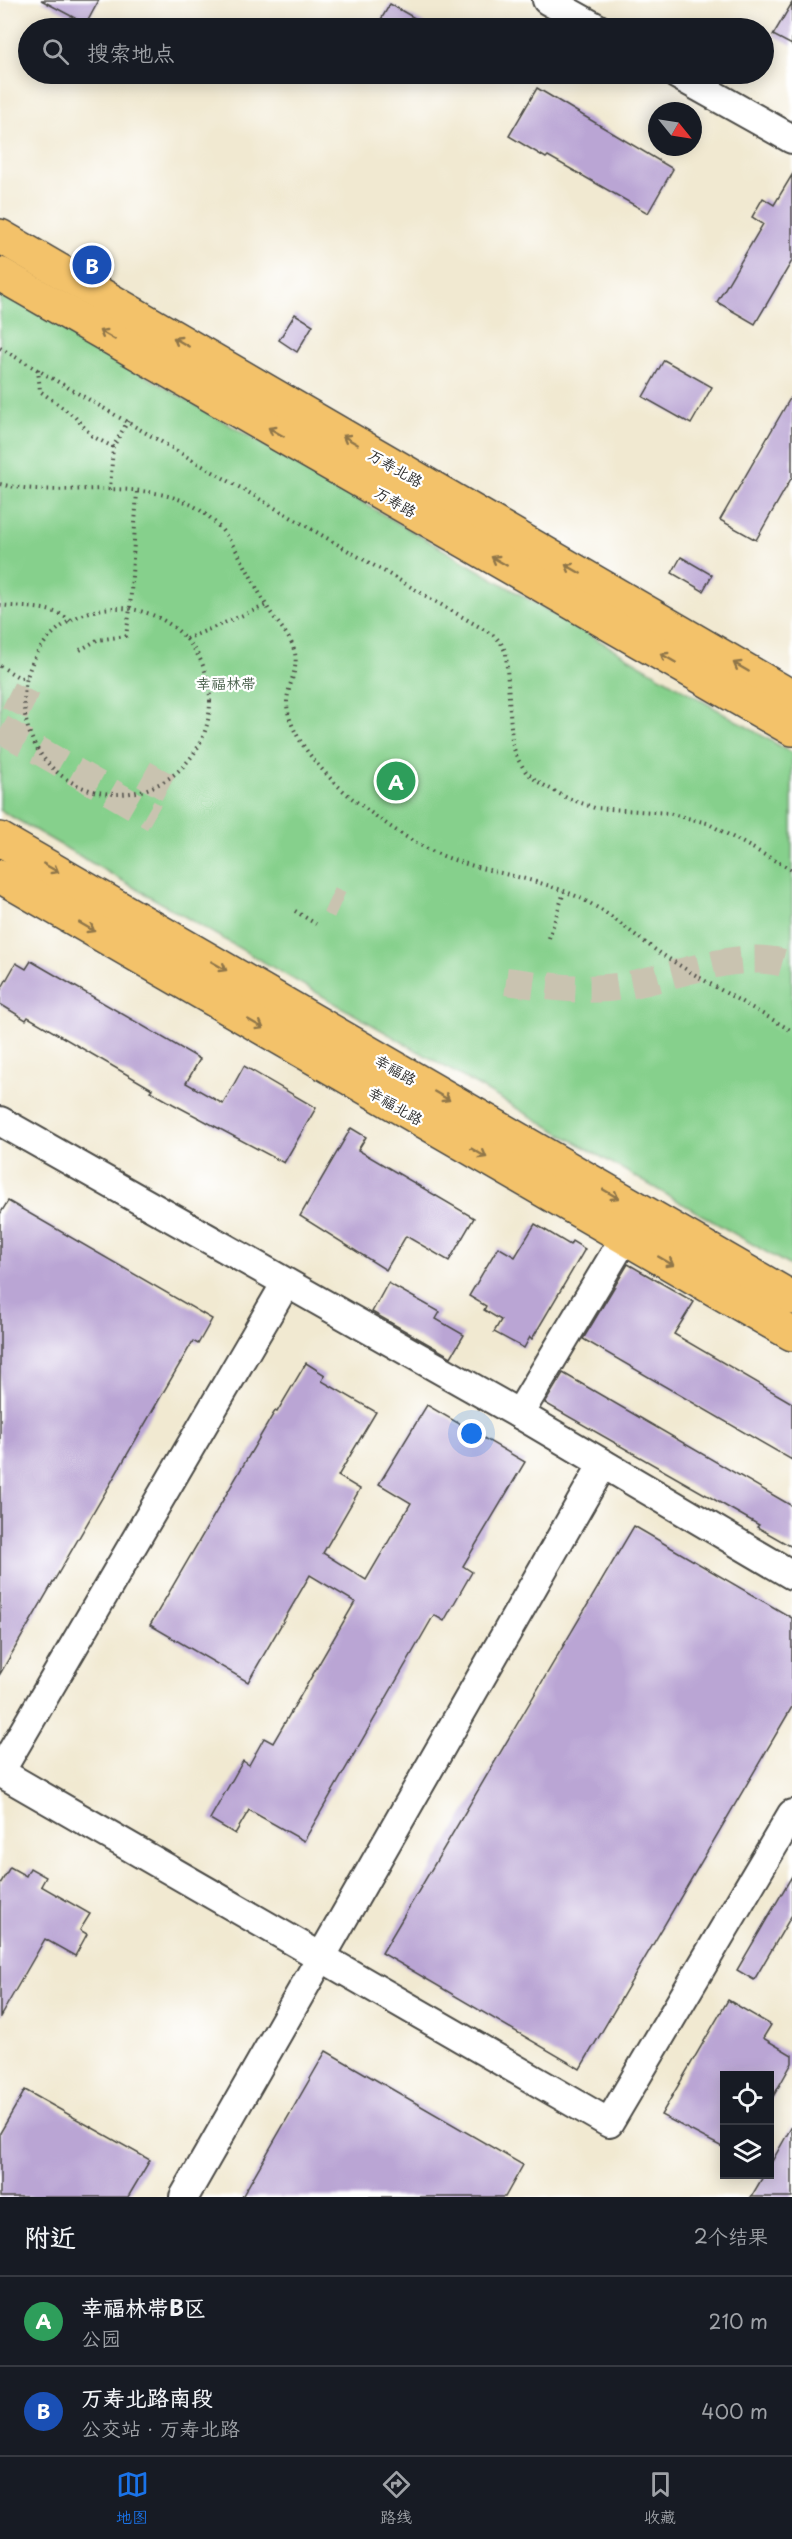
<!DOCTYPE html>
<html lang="zh">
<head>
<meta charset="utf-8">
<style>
	:root { --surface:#171b24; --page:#242831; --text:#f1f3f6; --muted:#9ea1a6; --line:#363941; --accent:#1a73e8 }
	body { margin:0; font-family:"Playpen Sans","LXGW WenKai TC",sans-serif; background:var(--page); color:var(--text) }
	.controls { position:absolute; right:18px; bottom:18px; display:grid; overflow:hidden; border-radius:0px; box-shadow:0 3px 15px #0003 }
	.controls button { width:54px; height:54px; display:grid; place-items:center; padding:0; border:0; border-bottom:2px solid var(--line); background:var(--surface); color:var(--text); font:30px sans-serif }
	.compass { position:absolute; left:648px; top:102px; width:54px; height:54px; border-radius:50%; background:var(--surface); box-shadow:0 3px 15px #0003; rotate:120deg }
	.you { position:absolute; left:472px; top:1434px; width:21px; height:21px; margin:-15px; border:4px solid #fff; border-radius:50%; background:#1a73e8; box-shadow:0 0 0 9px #1a73e833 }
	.badge { display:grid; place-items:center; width:39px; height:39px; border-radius:50%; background:var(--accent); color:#fff; font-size:20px; font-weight:700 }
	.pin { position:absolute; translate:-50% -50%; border:3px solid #fff; box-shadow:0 2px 6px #0006 }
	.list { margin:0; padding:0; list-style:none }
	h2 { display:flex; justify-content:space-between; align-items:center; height:78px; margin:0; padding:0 24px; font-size:26px }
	h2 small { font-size:20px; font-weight:400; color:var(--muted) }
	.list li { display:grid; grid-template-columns:39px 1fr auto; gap:18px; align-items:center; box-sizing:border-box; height:90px; padding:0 24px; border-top:2px solid var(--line) }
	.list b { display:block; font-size:22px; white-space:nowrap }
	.list p { margin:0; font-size:20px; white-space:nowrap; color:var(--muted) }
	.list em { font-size:20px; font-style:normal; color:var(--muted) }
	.icon { flex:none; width:33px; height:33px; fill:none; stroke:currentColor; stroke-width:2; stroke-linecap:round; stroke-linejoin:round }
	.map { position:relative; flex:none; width:792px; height:2197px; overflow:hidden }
	.search { position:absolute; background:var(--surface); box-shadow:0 3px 15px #0003; left:18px; right:18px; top:18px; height:66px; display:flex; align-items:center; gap:15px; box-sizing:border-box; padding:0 21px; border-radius:33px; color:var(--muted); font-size:22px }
	.sheet { height:258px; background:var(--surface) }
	nav { display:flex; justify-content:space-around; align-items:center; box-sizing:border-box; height:84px; border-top:2px solid var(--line); background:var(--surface); font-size:16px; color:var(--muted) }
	nav a { display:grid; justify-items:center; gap:3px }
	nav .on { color:var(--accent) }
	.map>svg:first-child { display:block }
	.green { fill:#86d08c; stroke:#587e5c; stroke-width:1.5 }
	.building { fill:#baa5d4 }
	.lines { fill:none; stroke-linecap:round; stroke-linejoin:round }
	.minor-tunnel { stroke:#c9c3b0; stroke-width:28; stroke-dasharray:28 14; stroke-linecap:butt }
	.minor-casing { stroke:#494844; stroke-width:32 }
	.major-casing { stroke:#494844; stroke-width:36 }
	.path { stroke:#494844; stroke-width:4; stroke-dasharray:1.5 4.5; stroke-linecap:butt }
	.minor { stroke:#fff; stroke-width:28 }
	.major { stroke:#f3c26a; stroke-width:33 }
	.oneway { stroke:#8f764a }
	.labels { text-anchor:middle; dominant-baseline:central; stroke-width:4.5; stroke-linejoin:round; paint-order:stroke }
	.street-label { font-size:15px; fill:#2b2b2b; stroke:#fff }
	.park-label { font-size:15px; fill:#465d48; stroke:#fff }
</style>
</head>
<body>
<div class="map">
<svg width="792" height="2197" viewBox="0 0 792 2197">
	<rect width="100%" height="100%" fill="#fff"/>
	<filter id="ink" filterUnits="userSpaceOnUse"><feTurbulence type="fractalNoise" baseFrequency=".0167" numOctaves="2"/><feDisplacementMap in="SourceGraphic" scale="12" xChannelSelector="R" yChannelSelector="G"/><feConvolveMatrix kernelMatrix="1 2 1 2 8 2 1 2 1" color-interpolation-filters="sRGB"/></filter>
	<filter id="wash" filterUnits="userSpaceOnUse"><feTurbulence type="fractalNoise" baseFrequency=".008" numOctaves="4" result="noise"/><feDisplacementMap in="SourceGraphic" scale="24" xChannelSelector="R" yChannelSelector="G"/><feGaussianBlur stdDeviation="1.35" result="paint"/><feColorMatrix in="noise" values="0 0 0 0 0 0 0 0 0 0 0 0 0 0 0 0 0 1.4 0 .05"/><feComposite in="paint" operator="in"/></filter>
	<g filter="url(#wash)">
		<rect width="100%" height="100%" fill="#f1e9d1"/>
		<path class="green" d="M 0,291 L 792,753 L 792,1267 L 0,810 Z"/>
		<g id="blocks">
			<g class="building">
				<path d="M 41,0 L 99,0 L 86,24 Z"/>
				<path d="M 792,3 L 792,45 L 773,35 Z"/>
				<path d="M 390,4 L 432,28 L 376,28 Z"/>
				<path d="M 537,88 L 673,169 L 648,213 L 548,156 L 546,158 L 509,136 Z"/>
				<path d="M 792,175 L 792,261 L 755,324 L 717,302 L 763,224 L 752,217 L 763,198 L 774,205 Z"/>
				<path d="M 295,314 L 313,325 L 297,352 L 279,340 Z"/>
				<path d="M 664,360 L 712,387 L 691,424 L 643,397 Z"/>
				<path d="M 792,395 L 792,477 L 756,540 L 720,520 Z"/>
				<path d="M 681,557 L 712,575 L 703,591 L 672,573 Z"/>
				<path d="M 31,961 L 200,1059 L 186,1083 L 223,1104 L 244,1066 L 316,1108 L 284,1163 L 173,1104 L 150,1091 L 152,1089 L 28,1017 L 26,1020 L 0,1004 L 0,991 L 16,963 L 26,969 Z"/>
				<path d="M 351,1128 L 366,1137 L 358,1150 L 474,1218 L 449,1261 L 406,1236 L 386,1270 L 300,1216 Z"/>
				<path d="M 8,1201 L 212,1319 L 198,1344 L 193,1341 L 0,1674 L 0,1214 Z"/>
				<path d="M 535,1224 L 570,1245 L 572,1241 L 585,1249 L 532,1339 L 530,1337 L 524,1348 L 494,1332 L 501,1320 L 484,1310 L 486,1306 L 469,1296 L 498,1247 L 515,1257 Z"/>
				<path d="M 628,1264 L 694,1302 L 674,1334 L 792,1403 L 792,1460 L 583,1339 Z"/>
				<path d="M 388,1283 L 440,1312 L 436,1319 L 464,1335 L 451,1357 L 372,1312 Z"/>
				<path d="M 306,1363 L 325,1375 L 322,1381 L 376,1412 L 338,1476 L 360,1489 L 323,1553 L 366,1580 L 411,1503 L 379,1484 L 427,1405 L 525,1462 L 463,1566 L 472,1572 L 444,1621 L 434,1615 L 304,1841 L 249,1810 L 235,1834 L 210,1819 L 243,1761 L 249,1765 L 264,1738 L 273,1743 L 355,1602 L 310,1575 L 248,1682 L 150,1625 L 275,1411 L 277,1412 Z"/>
				<path d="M 563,1373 L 792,1506 L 792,1547 L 757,1527 L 759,1525 L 545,1403 Z"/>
				<path d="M 634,1526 L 792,1618 L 792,1707 L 580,2069 L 382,1953 Z"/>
				<path d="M 10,1867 L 26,1876 L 30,1868 L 46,1877 L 41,1886 L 90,1914 L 80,1930 L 87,1934 L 75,1956 L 45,1939 L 0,2017 L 0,1884 Z"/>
				<path d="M 792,1876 L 792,1915 L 754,1980 L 737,1970 Z"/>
				<path d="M 728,2000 L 771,2025 L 763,2038 L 792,2055 L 792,2063 L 770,2102 L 770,2076 L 724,2076 L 724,2148 L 661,2115 Z"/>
				<path d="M 326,2051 L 523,2165 L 505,2197 L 242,2197 Z"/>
				<path d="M 25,2090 L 150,2160 L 128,2197 L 0,2197 L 0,2133 Z"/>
				<path d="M 792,2126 L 792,2197 L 751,2197 L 764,2175 L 770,2175 L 770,2165 Z"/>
			</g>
		</g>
	</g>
	<g filter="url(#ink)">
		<use href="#blocks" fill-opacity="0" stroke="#494844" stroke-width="1.5"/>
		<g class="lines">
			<g class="minor-tunnel">
				<path d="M 8,695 L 41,711"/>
				<path d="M 1,729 L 154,817"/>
				<path d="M 144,774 L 178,793"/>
				<path d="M 329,900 L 340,905"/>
				<path d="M 506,981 C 540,985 573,991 607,988 C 662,984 740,944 792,966"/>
			</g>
			<defs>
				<g id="minor">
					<path d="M 547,0 L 597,28"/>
					<path d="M 676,74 L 792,139"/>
					<path d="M 0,1121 L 519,1414"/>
					<path d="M 625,1237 L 519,1414 L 792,1575"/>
					<path d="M 0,1772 L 609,2123 L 792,1814"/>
					<path d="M 0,1772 L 286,1283"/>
					<path d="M 184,2197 L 603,1464"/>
				</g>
				<g id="major">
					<path d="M 0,236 L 792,697"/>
					<path d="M 0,274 L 792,729"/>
					<path d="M 0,839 L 792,1298"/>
					<path d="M 0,876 L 792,1334"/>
				</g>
			</defs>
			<use href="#minor" class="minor-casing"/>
			<use href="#major" class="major-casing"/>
			<g class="path">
				<path d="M 0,348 L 495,636 L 501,643 L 506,653 L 512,742 L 517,758 L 526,772 L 538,782 L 567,798 L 595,808 L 668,813 L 707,823 L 792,870"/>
				<path d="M 38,369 L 40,391 L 75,417 L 92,436 L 113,447"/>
				<path d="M 0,484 C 58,498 120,479 178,499 C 229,517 243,567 269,610 C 277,623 290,635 294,650 C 300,667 288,684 287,701 C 286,735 328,779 353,799 C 384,823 419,849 457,861 C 496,874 540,879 578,897 C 608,911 633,935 660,953 C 703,981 748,1005 792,1031"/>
				<path d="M 110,490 L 113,447 L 128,421"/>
				<path d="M 0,605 C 22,608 54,605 70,621"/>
				<circle cx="117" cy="701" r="93"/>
				<path d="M 186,639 L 267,605"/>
				<path d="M 80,650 L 97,640 L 126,636 L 130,609 L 137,491"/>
				<path d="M 0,666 L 20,678 L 27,677"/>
				<path d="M 295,911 L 316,924"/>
				<path d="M 549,938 L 564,892"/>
			</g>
			<use href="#minor" class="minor"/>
			<use href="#major" class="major"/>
		</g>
		<defs><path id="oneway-shaft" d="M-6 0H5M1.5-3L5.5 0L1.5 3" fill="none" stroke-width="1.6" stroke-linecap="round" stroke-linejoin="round" transform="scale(1.5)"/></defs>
		<g class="oneway">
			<use href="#oneway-shaft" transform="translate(107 335) rotate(-150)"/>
			<use href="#oneway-shaft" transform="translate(181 342) rotate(-150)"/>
			<use href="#oneway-shaft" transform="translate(276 432) rotate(-150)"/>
			<use href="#oneway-shaft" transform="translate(350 440) rotate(-150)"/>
			<use href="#oneway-shaft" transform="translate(499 561) rotate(-150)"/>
			<use href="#oneway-shaft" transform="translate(573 569) rotate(-150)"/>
			<use href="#oneway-shaft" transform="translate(668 658) rotate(-150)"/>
			<use href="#oneway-shaft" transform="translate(741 667) rotate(-150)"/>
			<use href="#oneway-shaft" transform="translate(51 868) rotate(30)"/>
			<use href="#oneway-shaft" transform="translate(87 927) rotate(30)"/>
			<use href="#oneway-shaft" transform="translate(219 966) rotate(30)"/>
			<use href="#oneway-shaft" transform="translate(256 1024) rotate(30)"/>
			<use href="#oneway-shaft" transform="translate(442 1096) rotate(30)"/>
			<use href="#oneway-shaft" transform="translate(479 1153) rotate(30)"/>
			<use href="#oneway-shaft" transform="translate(611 1194) rotate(30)"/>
			<use href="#oneway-shaft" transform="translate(666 1261) rotate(30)"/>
		</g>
	</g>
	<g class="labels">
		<g class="street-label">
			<text transform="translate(396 467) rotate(30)">万寿北路</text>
			<text transform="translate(396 501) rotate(30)">万寿路</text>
			<text transform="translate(396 1069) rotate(30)">幸福路</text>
			<text transform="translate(396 1105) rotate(30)">幸福北路</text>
		</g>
		<g class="park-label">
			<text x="226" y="682">幸福林带</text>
		</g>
	</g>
</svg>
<div class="controls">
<button><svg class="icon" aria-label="locate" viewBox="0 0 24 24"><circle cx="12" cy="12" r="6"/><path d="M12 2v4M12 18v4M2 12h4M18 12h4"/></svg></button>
<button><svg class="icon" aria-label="layers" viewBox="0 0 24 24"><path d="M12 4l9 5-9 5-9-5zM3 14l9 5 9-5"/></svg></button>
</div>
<svg class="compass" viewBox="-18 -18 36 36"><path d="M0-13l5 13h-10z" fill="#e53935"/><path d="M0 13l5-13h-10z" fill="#9ea1a6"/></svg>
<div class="you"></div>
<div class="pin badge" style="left:396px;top:781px;background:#2e9e5b">A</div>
<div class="pin badge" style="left:92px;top:265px;background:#1a4fb4">B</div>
<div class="search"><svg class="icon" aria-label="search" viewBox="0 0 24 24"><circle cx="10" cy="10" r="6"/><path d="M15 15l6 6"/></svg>搜索地点</div>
</div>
<section class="sheet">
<h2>附近<small>2个结果</small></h2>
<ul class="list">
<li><span class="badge" style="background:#2e9e5b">A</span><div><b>幸福林带B区</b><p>公园</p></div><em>210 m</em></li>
<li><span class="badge" style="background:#1a4fb4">B</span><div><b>万寿北路南段</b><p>公交站 · 万寿北路</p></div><em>400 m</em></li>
</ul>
</section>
<nav>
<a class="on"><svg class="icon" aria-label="map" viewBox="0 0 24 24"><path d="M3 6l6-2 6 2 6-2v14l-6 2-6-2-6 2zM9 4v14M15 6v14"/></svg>地图</a>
<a><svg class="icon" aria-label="directions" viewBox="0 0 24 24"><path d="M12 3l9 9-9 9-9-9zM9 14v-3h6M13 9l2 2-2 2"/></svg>路线</a>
<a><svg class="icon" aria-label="saved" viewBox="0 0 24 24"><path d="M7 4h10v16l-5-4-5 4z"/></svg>收藏</a>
</nav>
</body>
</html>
